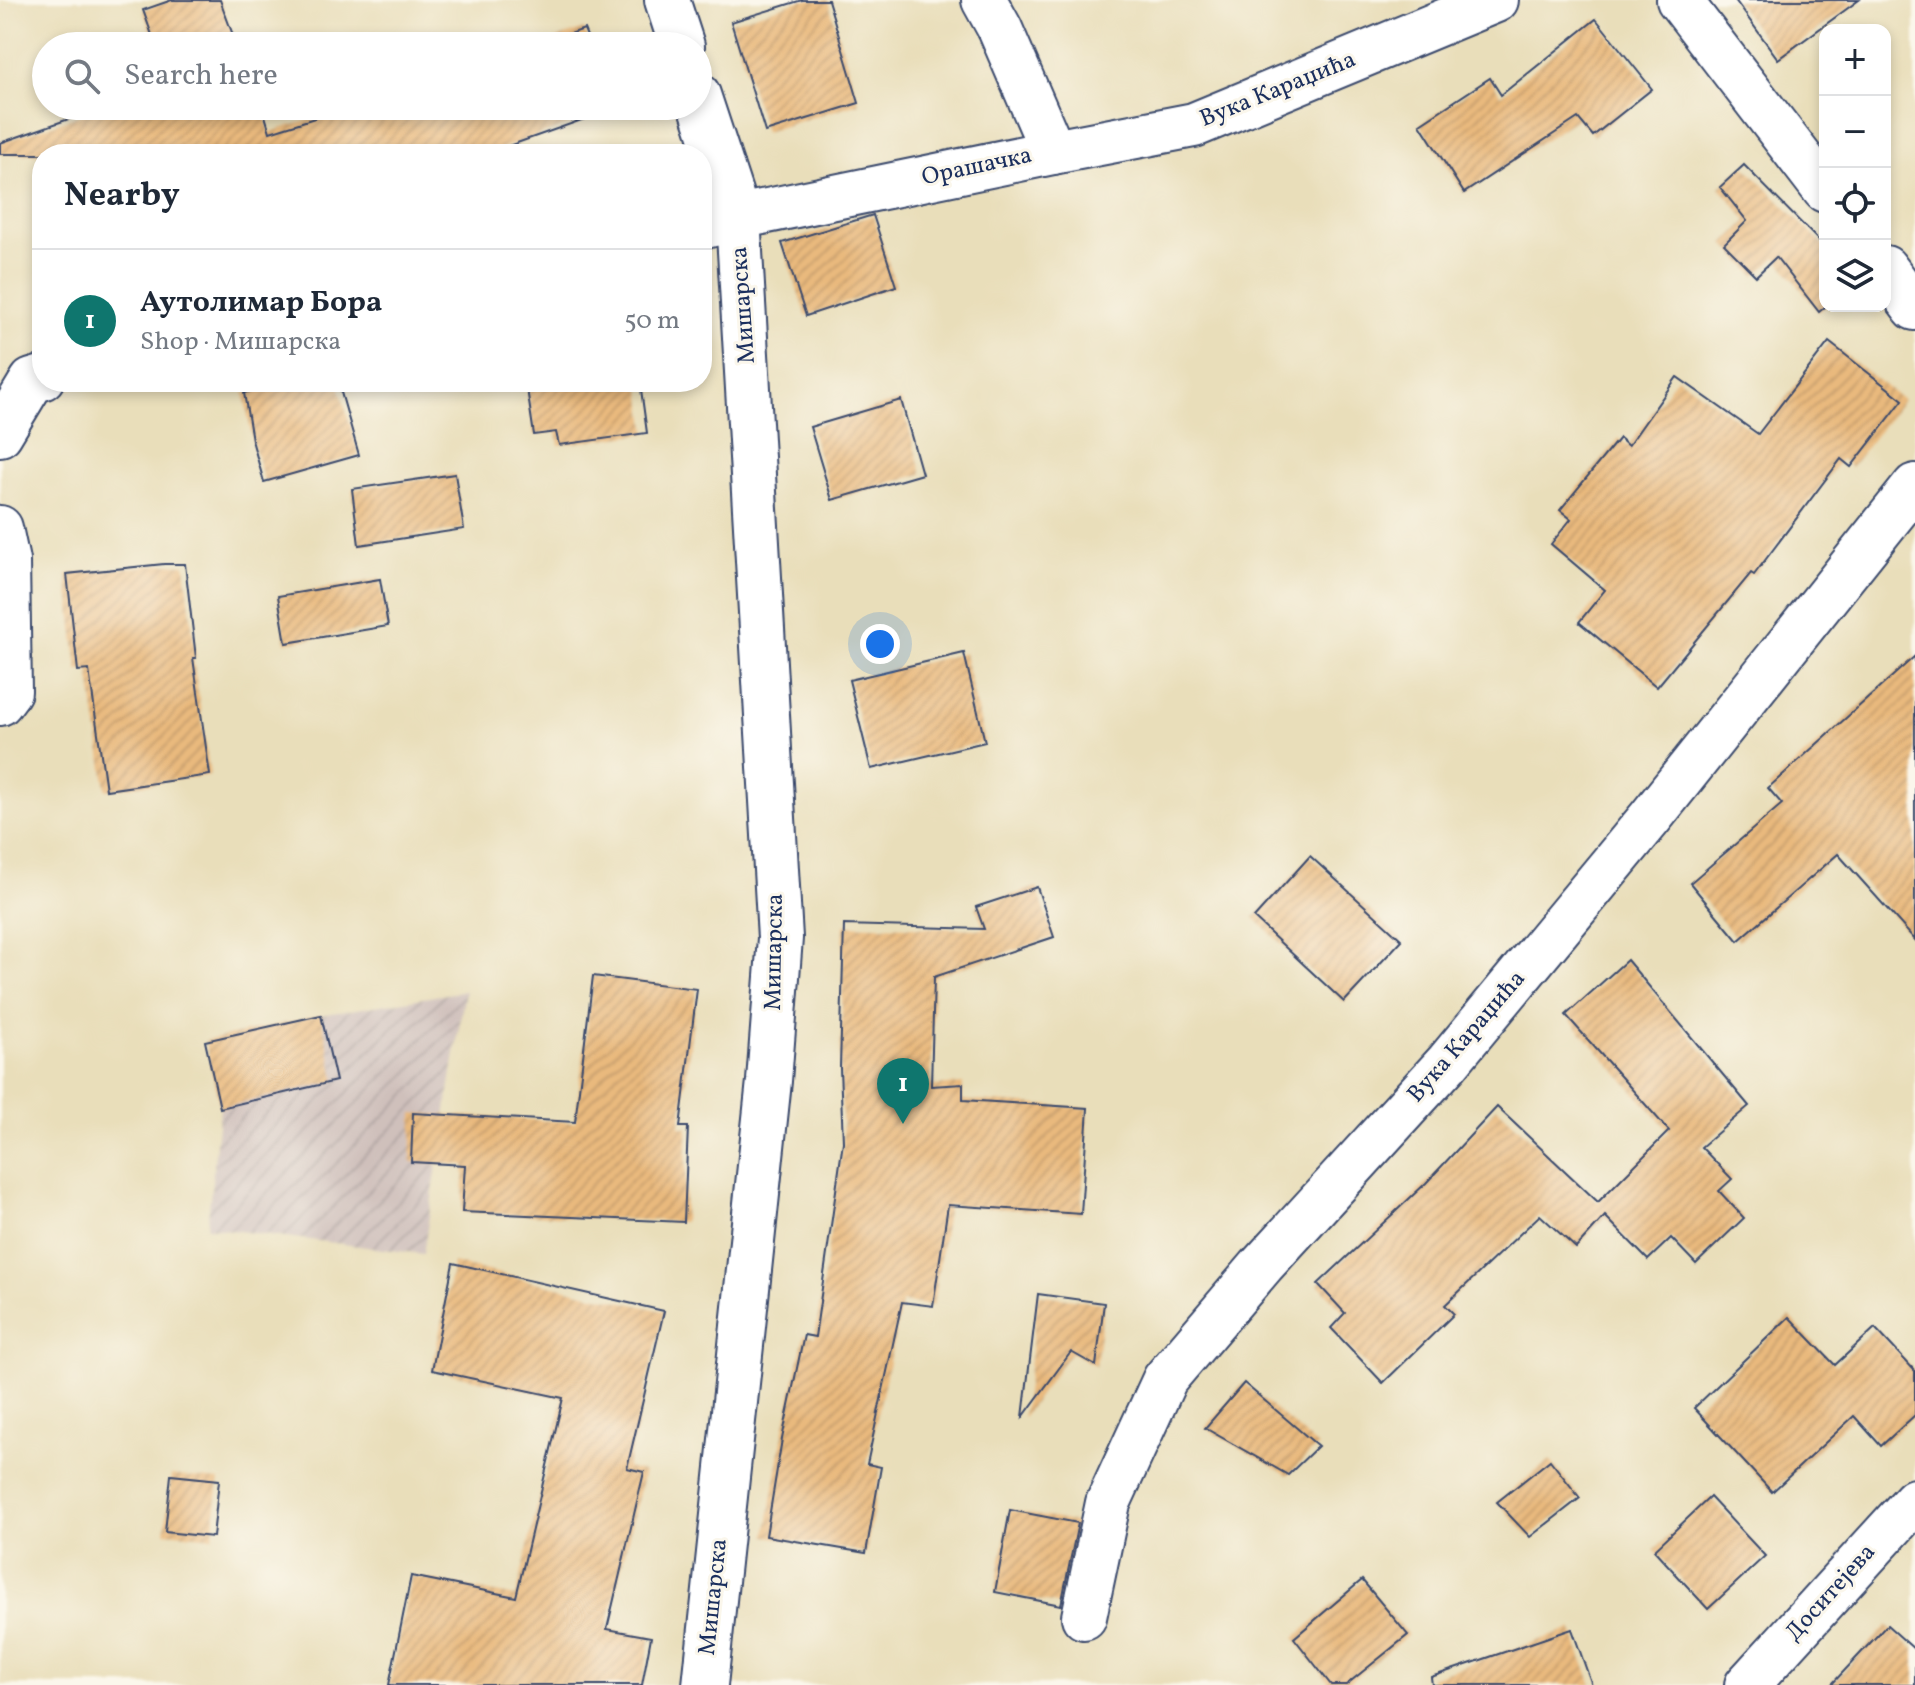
<!DOCTYPE html>
<html lang="en">
<head>
<meta charset="utf-8">
<style>
	:root { --surface:#fff; --page:#f2f2f3; --text:#1f2937; --muted:#747a83; --line:#e0e1e3; --accent:#0f766e }
	body { margin:0; font-family:Vollkorn,serif; background:var(--page); color:var(--text) }
	.controls { position:absolute; right:24px; top:24px; display:grid; overflow:hidden; border-radius:16px; box-shadow:0 4px 12px #0003 }
	.controls button { width:72px; height:72px; display:grid; place-items:center; padding:0; border:0; border-bottom:2px solid var(--line); background:var(--surface); color:var(--text); font:40px sans-serif }
	.you { position:absolute; left:880px; top:644px; width:28px; height:28px; margin:-20px; border:6px solid #fff; border-radius:50%; background:#1a73e8; box-shadow:0 0 0 12px #1a73e833 }
	.badge { display:grid; place-items:center; width:52px; height:52px; border-radius:50%; background:var(--accent); color:#fff; font-size:26px; font-weight:700 }
	.pin { position:absolute; translate:-50% -66px; filter:drop-shadow(0 2px 4px #0008) }
	.pin::after { content:''; position:absolute; top:42px; width:28px; height:24px; background:inherit; clip-path:polygon(0 0,100% 0,50% 100%) }
	.list { margin:0; padding:0; list-style:none }
	h2 { display:flex; justify-content:space-between; align-items:center; height:104px; margin:0; padding:0 32px; font-size:34px }
	h2 small { font-size:26px; font-weight:400; color:var(--muted) }
	.list li { display:grid; grid-template-columns:52px 1fr auto; gap:24px; align-items:center; box-sizing:border-box; height:144px; padding:0 32px; border-top:2px solid var(--line) }
	.list b { display:block; font-size:30px; white-space:nowrap }
	.list p { margin:0; font-size:26px; white-space:nowrap; color:var(--muted) }
	.list em { font-size:26px; font-style:normal; color:var(--muted) }
	.icon { flex:none; width:44px; height:44px; fill:none; stroke:currentColor; stroke-width:2; stroke-linecap:round; stroke-linejoin:round }
	.map { position:relative; flex:none; width:1915px; height:1685px; overflow:hidden }
	.search { position:absolute; background:var(--surface); box-shadow:0 4px 12px #0003; left:32px; top:32px; width:680px; height:88px; display:flex; align-items:center; gap:20px; box-sizing:border-box; padding:0 28px; border-radius:44px; color:var(--muted); font-size:30px }
	.panel { position:absolute; background:var(--surface); box-shadow:0 4px 12px #0003; left:32px; top:144px; width:680px; height:248px; border-radius:32px }
	.map>svg:first-child { display:block }
	.industrial { fill:url(#industrial-furrows) }
	.building { fill:url(#building-hatch) }
	.lines { fill:none; stroke-linecap:round; stroke-linejoin:round }
	.street-casing { stroke:#3a496c; stroke-width:48 }
	.street { stroke:#fff; stroke-width:44 }
	.labels { text-anchor:middle; dominant-baseline:central; stroke-width:6; stroke-linejoin:round; paint-order:stroke }
	.street-label { font-size:24px; fill:#1b2f5e; stroke:#fbf7ec }
</style>
</head>
<body>
<div class="map">
<svg width="1915" height="1685" viewBox="0 0 1915 1685">
	<defs>
		<pattern id="industrial-furrows" width="10" height="10" patternUnits="userSpaceOnUse" patternTransform="scale(2)"><rect width="10" height="10" fill="#cfc0bb"/><path d="M-1 1l2-2M0 10L10 0M9 11l2-2" fill="none" stroke="#b1a5a3"/></pattern>
		<pattern id="building-hatch" width="6" height="6" patternUnits="userSpaceOnUse" patternTransform="scale(2)"><rect width="6" height="6" fill="#e9b97d"/><path d="M-1 1l2-2M0 6l6-6M5 7l2-2" fill="none" stroke="#c79f6e"/></pattern>
	</defs>
	<rect width="100%" height="100%" fill="#fbf7ec"/>
	<filter id="ink" filterUnits="userSpaceOnUse"><feTurbulence type="fractalNoise" baseFrequency=".0125" numOctaves="2"/><feDisplacementMap in="SourceGraphic" scale="16" xChannelSelector="R" yChannelSelector="G"/><feConvolveMatrix kernelMatrix="1 2 1 2 8 2 1 2 1" color-interpolation-filters="sRGB"/></filter>
	<filter id="wash" filterUnits="userSpaceOnUse"><feTurbulence type="fractalNoise" baseFrequency=".006" numOctaves="4" result="noise"/><feDisplacementMap in="SourceGraphic" scale="32" xChannelSelector="R" yChannelSelector="G"/><feGaussianBlur stdDeviation="1.8" result="paint"/><feColorMatrix in="noise" values="0 0 0 0 0 0 0 0 0 0 0 0 0 0 0 0 0 1.4 0 .05"/><feComposite in="paint" operator="in"/></filter>
	<g filter="url(#wash)">
		<rect width="100%" height="100%" fill="#e9deba"/>
		<path class="industrial" d="M 465,991 L 423,1254 L 207,1227 L 220,1108 L 205,1041 L 321,1015 Z"/>
		<g id="blocks">
			<g class="building">
				<path d="M 172,0 L 220,0 L 237,46 L 156,46 L 143,10 Z"/>
				<path d="M 802,0 L 828,0 L 859,103 L 765,132 L 731,22 Z"/>
				<path d="M 1735,0 L 1859,0 L 1778,59 Z"/>
				<path d="M 1596,19 L 1652,89 L 1593,136 L 1578,118 L 1464,193 L 1420,124 L 1490,78 L 1501,95 Z"/>
				<path d="M 584,29 L 591,46 L 537,46 Z"/>
				<path d="M 106,106 L 262,106 L 270,132 L 353,106 L 612,106 L 613,109 L 486,154 L 0,154 L 0,143 Z"/>
				<path d="M 1744,165 L 1825,247 L 1826,306 L 1819,312 L 1776,257 L 1756,276 L 1724,244 L 1747,221 L 1720,187 Z"/>
				<path d="M 873,215 L 896,286 L 806,316 L 782,243 Z"/>
				<path d="M 1829,342 L 1903,400 L 1851,467 L 1841,459 L 1754,575 L 1751,573 L 1657,687 L 1579,622 L 1605,590 L 1551,544 L 1571,519 L 1560,510 L 1619,438 L 1628,446 L 1677,377 L 1758,434 Z"/>
				<path d="M 283,382 L 338,382 L 359,455 L 264,482 L 252,440 L 244,393 Z"/>
				<path d="M 526,382 L 640,382 L 647,433 L 559,445 L 556,432 L 534,435 Z"/>
				<path d="M 901,400 L 922,474 L 832,500 L 810,427 Z"/>
				<path d="M 455,474 L 464,529 L 359,545 L 352,489 Z"/>
				<path d="M 164,564 L 185,564 L 196,658 L 193,658 L 210,775 L 106,790 L 89,670 L 78,671 L 67,574 Z"/>
				<path d="M 380,579 L 388,626 L 286,643 L 278,596 Z"/>
				<path d="M 964,653 L 985,742 L 871,769 L 849,680 Z"/>
				<path d="M 1915,656 L 1915,940 L 1838,854 L 1738,941 L 1690,883 L 1782,804 L 1768,788 Z"/>
				<path d="M 1310,856 L 1402,940 L 1344,1002 L 1254,918 Z"/>
				<path d="M 1037,887 L 1054,937 L 934,977 L 931,1086 L 963,1084 L 963,1100 L 1088,1108 L 1081,1214 L 948,1205 L 933,1306 L 902,1302 L 867,1464 L 881,1467 L 866,1553 L 766,1536 L 782,1439 L 804,1335 L 815,1337 L 843,1142 L 840,1068 L 844,925 L 984,929 L 976,907 Z"/>
				<path d="M 1627,960 L 1749,1106 L 1701,1147 L 1732,1179 L 1719,1191 L 1744,1218 L 1696,1264 L 1671,1238 L 1648,1260 L 1605,1216 L 1576,1248 L 1540,1215 L 1445,1305 L 1454,1314 L 1383,1383 L 1331,1328 L 1345,1313 L 1318,1284 L 1426,1183 L 1497,1107 L 1598,1202 L 1669,1131 L 1566,1015 Z"/>
				<path d="M 593,976 L 697,989 L 680,1127 L 688,1127 L 684,1222 L 462,1212 L 465,1165 L 411,1162 L 413,1113 L 575,1122 Z"/>
				<path d="M 321,1015 L 336,1081 L 220,1108 L 205,1041 Z"/>
				<path d="M 453,1263 L 664,1311 L 627,1468 L 644,1472 L 607,1629 L 651,1637 L 642,1685 L 389,1685 L 411,1576 L 516,1597 L 563,1398 L 432,1370 Z"/>
				<path d="M 1038,1294 L 1104,1303 L 1096,1366 L 1071,1352 L 1023,1417 Z"/>
				<path d="M 1789,1317 L 1835,1365 L 1875,1328 L 1915,1371 L 1915,1415 L 1881,1446 L 1854,1416 L 1772,1492 L 1694,1408 Z"/>
				<path d="M 1244,1383 L 1318,1446 L 1288,1475 L 1205,1428 Z"/>
				<path d="M 1550,1460 L 1580,1498 L 1530,1537 L 1497,1502 Z"/>
				<path d="M 171,1475 L 219,1480 L 213,1537 L 165,1532 Z"/>
				<path d="M 1710,1497 L 1765,1556 L 1708,1609 L 1654,1550 Z"/>
				<path d="M 1010,1510 L 1078,1523 L 1061,1605 L 995,1592 Z"/>
				<path d="M 1362,1580 L 1408,1635 L 1346,1685 L 1331,1685 L 1294,1638 Z"/>
				<path d="M 1887,1625 L 1915,1650 L 1915,1685 L 1831,1685 Z"/>
				<path d="M 1572,1629 L 1592,1685 L 1432,1685 L 1431,1677 Z"/>
			</g>
		</g>
	</g>
	<g filter="url(#ink)">
		<use href="#blocks" fill-opacity="0" stroke="#3a496c" stroke-width="2"/>
		<g class="lines">
			<defs>
				<g id="street">
					<path d="M 667,0 L 682,46"/>
					<path d="M 1679,0 L 1825,190"/>
					<path d="M 698,95 L 738,217 L 1053,152 L 1000,29 L 984,0"/>
					<path d="M 1053,152 L 1194,125 L 1496,0"/>
					<path d="M 702,227 L 738,217 L 780,938 L 769,1081 L 705,1685"/>
					<path d="M 1885,268 L 1915,308"/>
					<path d="M 0,434 L 32,381 L 42,378"/>
					<path d="M 0,528 L 7,561 L 9,691 L 0,703"/>
					<path d="M 1084,1617 L 1108,1503 L 1165,1379 L 1263,1264 L 1448,1062 L 1650,818 L 1915,486"/>
					<path d="M 1747,1685 L 1915,1501"/>
				</g>
			</defs>
			<use href="#street" class="street-casing"/>
			<use href="#street" class="street"/>
		</g>
	</g>
	<g class="labels">
		<g class="street-label">
			<text transform="translate(1278 90) rotate(-22)">Вука Караџића</text>
			<text transform="translate(977 167) rotate(-12)">Орашачка</text>
			<text transform="translate(744 305) rotate(-94)">Мишарска</text>
			<text transform="translate(775 952) rotate(-89)">Мишарска</text>
			<text transform="translate(1467 1037) rotate(-49)">Вука Караџића</text>
			<text transform="translate(1831 1593) rotate(-48)">Доситејева</text>
			<text transform="translate(714 1597) rotate(-84)">Мишарска</text>
		</g>
	</g>
</svg>
<div class="controls">
<button>+</button>
<button>−</button>
<button><svg class="icon" aria-label="locate" viewBox="0 0 24 24"><circle cx="12" cy="12" r="6"/><path d="M12 2v4M12 18v4M2 12h4M18 12h4"/></svg></button>
<button><svg class="icon" aria-label="layers" viewBox="0 0 24 24"><path d="M12 4l9 5-9 5-9-5zM3 14l9 5 9-5"/></svg></button>
</div>
<div class="you"></div>
<div class="pin badge" style="left:903px;top:1124px">1</div>
<div class="search"><svg class="icon" aria-label="search" viewBox="0 0 24 24"><circle cx="10" cy="10" r="6"/><path d="M15 15l6 6"/></svg>Search here</div>
<section class="panel">
<h2>Nearby<small></small></h2>
<ul class="list">
<li><span class="badge">1</span><div><b>Аутолимар Бора</b><p>Shop · Мишарска</p></div><em>50 m</em></li>
</ul>
</section>
</div>
</body>
</html>
